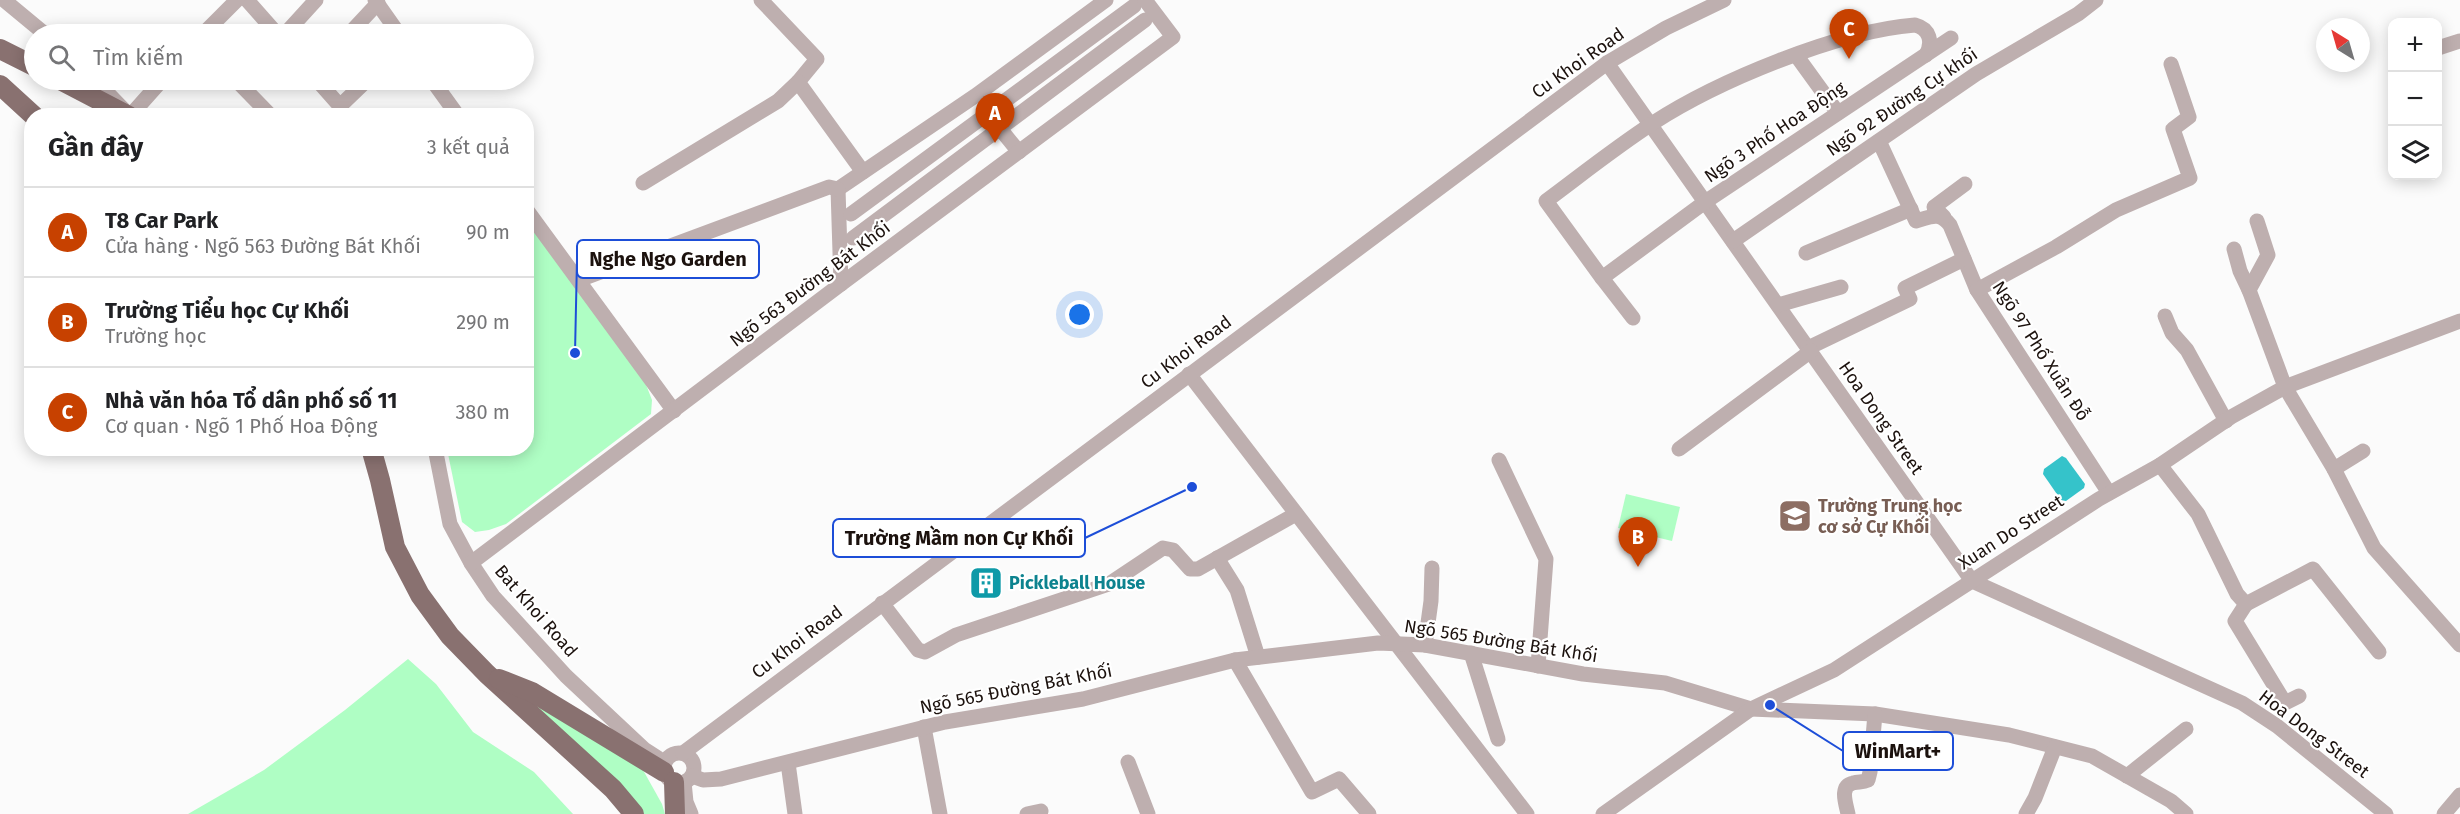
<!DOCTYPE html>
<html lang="vi">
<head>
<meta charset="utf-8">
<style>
	:root { --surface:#fff; --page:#f6f6f6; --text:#202124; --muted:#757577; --line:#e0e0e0; --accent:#c74100 }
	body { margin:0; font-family:"Fira Sans",sans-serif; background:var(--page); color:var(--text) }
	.controls { position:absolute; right:18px; top:18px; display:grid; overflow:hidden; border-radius:12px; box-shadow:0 3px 15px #0003 }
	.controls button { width:54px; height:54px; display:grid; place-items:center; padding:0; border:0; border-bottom:2px solid var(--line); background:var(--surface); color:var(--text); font:30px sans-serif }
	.compass { position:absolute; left:2316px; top:18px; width:54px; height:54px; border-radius:50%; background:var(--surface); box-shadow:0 3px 15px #0003; rotate:323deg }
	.you { position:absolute; left:1080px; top:315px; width:21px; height:21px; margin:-15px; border:4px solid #fff; border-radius:50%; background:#1a73e8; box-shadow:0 0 0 9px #1a73e833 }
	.badge { display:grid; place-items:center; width:39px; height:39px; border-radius:50%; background:var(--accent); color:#fff; font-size:20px; font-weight:700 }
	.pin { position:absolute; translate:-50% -50px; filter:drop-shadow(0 2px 3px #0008) }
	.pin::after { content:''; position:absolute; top:32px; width:21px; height:18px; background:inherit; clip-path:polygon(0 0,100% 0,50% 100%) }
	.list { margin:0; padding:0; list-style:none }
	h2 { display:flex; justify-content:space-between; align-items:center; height:78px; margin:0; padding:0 24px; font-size:26px }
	h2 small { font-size:20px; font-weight:400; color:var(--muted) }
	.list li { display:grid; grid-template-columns:39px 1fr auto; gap:18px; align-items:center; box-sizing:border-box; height:90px; padding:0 24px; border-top:2px solid var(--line) }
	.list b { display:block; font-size:22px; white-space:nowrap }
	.list p { margin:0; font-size:20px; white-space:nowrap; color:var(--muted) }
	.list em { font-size:20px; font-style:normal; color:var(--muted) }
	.icon { flex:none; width:33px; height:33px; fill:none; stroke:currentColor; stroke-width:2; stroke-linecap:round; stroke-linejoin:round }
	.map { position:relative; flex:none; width:2460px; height:814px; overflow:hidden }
	.search { position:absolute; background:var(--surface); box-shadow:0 3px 15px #0003; left:24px; top:24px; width:510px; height:66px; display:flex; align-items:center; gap:15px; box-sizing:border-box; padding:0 21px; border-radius:33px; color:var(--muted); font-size:22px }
	.panel { position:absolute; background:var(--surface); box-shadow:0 3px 15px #0003; left:24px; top:108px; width:510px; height:348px; border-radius:24px }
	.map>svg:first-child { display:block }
	.green { fill:#affec4 }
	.water { fill:#35c3ca }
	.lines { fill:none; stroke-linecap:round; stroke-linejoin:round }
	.minor { stroke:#beafaf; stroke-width:15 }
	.major { stroke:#897170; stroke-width:20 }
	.labels { text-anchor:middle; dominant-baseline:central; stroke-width:4.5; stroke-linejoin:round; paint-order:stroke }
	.street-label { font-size:18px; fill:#1c120e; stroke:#fff }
	.education-label { font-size:18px; font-weight:bold; fill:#785e54; stroke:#fff; text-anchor:start }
	.culture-label { font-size:18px; font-weight:bold; fill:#0d838f; stroke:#fff; text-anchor:start }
	.leader { fill:none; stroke:#1d4ed8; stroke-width:2 }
	.callout-dot { fill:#1d4ed8; stroke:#fff; stroke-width:2 }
	.callout { fill:#fff; stroke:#1d4ed8; stroke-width:2 }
	.callout-label { font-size:20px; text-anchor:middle; font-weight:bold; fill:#1c120e }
</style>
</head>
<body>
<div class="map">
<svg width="2460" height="814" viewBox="0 0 2460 814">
	<rect width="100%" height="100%" fill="#fbfbfb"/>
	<g class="green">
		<path d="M 527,218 L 645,382 L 652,400 L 651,414 L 506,524 L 489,530 L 475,532 L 462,522 L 447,449 L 526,448 Z"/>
		<path d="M 1626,494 L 1680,507 L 1672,541 L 1618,528 Z"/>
		<path d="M 408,659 L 436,684 L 473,732 L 534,772 L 573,814 L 188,814 L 264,770 L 345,710 Z"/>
		<path d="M 524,698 L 643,770 L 662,804 L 665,814 L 637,814 Z"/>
	</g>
	<path class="water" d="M 2062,456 L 2066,458 L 2085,484 L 2084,488 L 2066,501 L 2061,500 L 2043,474 L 2044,469 Z"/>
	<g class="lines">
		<g class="minor">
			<path d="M 4,0 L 45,34"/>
			<path d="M 247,0 L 277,34"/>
			<path d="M 375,0 L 399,34"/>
			<path d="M 761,0 L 817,59 L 798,82 L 863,172"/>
			<path d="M 203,34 L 237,0"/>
			<path d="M 285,34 L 316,0"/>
			<path d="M 349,34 L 378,3"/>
			<path d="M 2438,48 L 2460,41"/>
			<path d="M 1796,55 L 1838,113"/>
			<path d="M 1607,63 L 1972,581 L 2242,703 L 2277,726 L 2386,814"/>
			<path d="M 95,80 L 124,110"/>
			<path d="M 236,80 L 271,116"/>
			<path d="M 317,80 L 340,106 L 367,80"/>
			<path d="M 432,80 L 458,116"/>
			<path d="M 130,116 L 162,80"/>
			<path d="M 993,120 L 1019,152"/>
			<path d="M 1879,141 L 1916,221 C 1931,217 1939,211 1950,225 L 1977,290 L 2109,493"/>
			<path d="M 643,183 L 778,101 L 798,82"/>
			<path d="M 838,189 L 975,96 L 1106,0"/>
			<path d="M 838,189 L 841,284"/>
			<path d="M 526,209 L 674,411"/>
			<path d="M 851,214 L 1134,6"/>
			<path d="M 1944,217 L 1934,207 L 1965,184"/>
			<path d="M 853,238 L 1145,20"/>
			<path d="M 1733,241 L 1976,74 L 2078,14 L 2096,0"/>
			<path d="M 2234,249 L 2240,271 L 2249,290 L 2285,387 L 2334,469 L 2363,451"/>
			<path d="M 1806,253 L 1911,209"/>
			<path d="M 1602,278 L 1546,201 C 1581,175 1616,147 1653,123 C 1718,81 1838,31 1915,25 C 1930,29 1933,42 1926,55"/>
			<path d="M 579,280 L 829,187 L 838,189"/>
			<path d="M 1977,290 L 2056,247 L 2116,210 L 2190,178 L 2173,129 L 2189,117 L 2171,64"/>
			<path d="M 2249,290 L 2268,255 L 2257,221"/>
			<path d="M 1778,305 L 1841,287"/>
			<path d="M 2165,316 L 2172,333 L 2187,350 L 2226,421"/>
			<path d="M 1633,318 L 1602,278 L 1705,202 L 1951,38"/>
			<path d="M 1808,348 L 1910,299 L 1905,288 L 1964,259"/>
			<path d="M 1189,374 L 1527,814"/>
			<path d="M 435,448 L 450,524 L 471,563 L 493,596 L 566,676 L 644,749 L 658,758"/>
			<path d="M 1679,449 L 1811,351"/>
			<path d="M 1499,460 L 1546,559 L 1538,666"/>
			<path d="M 2160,465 L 2198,514 L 2237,594 L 2246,604"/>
			<path d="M 2334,469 L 2374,548 L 2460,645"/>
			<path d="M 1217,558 L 1237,590 L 1258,657"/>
			<path d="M 471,563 L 841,284 L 1173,37 L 1145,0"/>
			<path d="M 882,603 L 918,650 L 925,652 L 956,635 L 1109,584 L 1163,548 L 1173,550 L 1190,569 L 1198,569 L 1296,514"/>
			<path d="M 2246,604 L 2313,569 L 2379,652"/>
			<path d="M 2246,604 L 2235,621 L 2285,703 L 2299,696"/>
			<path d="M 1425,645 L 1431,601 L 1432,568"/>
			<path d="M 1471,653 L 1498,739"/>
			<path d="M 1235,660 L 1312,792 L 1339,779 L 1369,814"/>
			<path d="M 924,727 L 940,814"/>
			<circle cx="679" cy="768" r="15"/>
			<path d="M 683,753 L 1607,63 L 1666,28 L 1724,0"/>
			<path d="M 1128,762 L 1148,814"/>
			<path d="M 788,763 L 795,814"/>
			<path d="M 692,776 L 703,780 L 721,779 L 945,722 L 1083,699 L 1235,660 L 1378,643 L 1425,645 L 1583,674 L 1665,683 L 1751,709 L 1875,714 L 2009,735 L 2092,756 L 2171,801 L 2186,814"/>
			<path d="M 2127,776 L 2186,729"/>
			<path d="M 684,782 L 686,802 L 691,814"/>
			<path d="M 1027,814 L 1041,811"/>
			<path d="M 1603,814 L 1751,709 L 1834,670 L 2099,499 L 2160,465 L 2231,417 L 2285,387 L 2460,321"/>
			<path d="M 1848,814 C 1846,804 1839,786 1853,783 C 1859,781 1862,783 1868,780 L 1870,772 L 1875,714"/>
			<path d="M 2026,814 L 2035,798 L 2055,747"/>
			<path d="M 2444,814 L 2460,795"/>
		</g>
		<g class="major">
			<path d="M 0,49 L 34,66"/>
			<path d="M 60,80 L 129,116"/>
			<path d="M 0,85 L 34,116"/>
			<path d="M 371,448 L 380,480 L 395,547 L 420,595 L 450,636 L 487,674 L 613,789 L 634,814"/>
			<path d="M 499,679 L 532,692 L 664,772"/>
			<path d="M 674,782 L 675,814"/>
		</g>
	</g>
	<defs>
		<symbol id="school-square" viewBox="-11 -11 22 22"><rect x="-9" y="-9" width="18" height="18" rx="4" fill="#8d6e63" stroke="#fff"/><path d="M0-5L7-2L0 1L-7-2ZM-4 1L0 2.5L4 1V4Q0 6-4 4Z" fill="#fff"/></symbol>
		<symbol id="building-square" viewBox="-11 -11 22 22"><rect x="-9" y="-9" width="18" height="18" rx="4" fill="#0f9aa8" stroke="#fff"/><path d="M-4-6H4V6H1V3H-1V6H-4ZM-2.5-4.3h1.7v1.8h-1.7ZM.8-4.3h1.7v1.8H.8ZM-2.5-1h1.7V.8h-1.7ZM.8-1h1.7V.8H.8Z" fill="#fff"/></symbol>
	</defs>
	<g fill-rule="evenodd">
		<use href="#school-square" x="1776" y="497" width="38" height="38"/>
		<use href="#building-square" x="967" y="564" width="38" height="38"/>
	</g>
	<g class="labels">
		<g class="street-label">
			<text transform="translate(1578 63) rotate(-35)">Cu Khoi Road</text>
			<text transform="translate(1902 102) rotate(-34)">Ngõ 92 Đường Cự khối</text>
			<text transform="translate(1775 132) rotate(-34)">Ngõ 3 Phố Hoa Động</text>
			<text transform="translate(810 284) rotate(-37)">Ngõ 563 Đường Bát Khối</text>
			<text transform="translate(2041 351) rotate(57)">Ngõ 97 Phố Xuân Đỗ</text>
			<text transform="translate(1186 352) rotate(-37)">Cu Khoi Road</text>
			<text transform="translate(1881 418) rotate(55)">Hoa Dong Street</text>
			<text transform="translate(2011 532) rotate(-33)">Xuan Do Street</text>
			<text transform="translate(536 611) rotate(49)">Bat Khoi Road</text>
			<text transform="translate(1501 641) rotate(9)">Ngõ 565 Đường Bát Khối</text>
			<text transform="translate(797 642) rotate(-37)">Cu Khoi Road</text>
			<text transform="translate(1016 689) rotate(-11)">Ngõ 565 Đường Bát Khối</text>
			<text transform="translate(2314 734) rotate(37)">Hoa Dong Street</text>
		</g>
		<g class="education-label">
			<text x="1818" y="506">Trường Trung học<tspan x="1818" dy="21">cơ sở Cự Khối</tspan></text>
		</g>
		<g class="culture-label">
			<text x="1009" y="583">Pickleball House</text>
		</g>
	</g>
	<path class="leader" d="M575 353L577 259M1192 487L1085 538M1770 705L1843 751"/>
	<g class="callout-dot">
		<circle cx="575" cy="353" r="6"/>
		<circle cx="1192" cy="487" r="6"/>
		<circle cx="1770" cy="705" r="6"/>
	</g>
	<g class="callout">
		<rect x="577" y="240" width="182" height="38" rx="6"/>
		<rect x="833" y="519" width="252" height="38" rx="6"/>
		<rect x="1843" y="732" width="110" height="38" rx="6"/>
	</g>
	<g class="callout-label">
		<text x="668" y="266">Nghe Ngo Garden</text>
		<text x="959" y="545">Trường Mầm non Cự Khối</text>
		<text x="1898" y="758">WinMart+</text>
	</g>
</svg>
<div class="controls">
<button>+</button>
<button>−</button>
<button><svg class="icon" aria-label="layers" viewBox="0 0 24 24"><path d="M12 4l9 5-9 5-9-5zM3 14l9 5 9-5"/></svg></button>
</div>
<svg class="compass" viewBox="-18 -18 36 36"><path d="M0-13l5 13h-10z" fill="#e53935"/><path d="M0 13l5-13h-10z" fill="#757577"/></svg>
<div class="you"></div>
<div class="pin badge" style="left:995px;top:143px">A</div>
<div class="pin badge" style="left:1638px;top:567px">B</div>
<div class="pin badge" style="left:1849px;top:59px">C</div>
<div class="search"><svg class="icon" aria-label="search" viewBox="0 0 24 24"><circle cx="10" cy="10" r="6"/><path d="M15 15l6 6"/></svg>Tìm kiếm</div>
<section class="panel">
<h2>Gần đây<small>3 kết quả</small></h2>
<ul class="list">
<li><span class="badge">A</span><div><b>T8 Car Park</b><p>Cửa hàng · Ngõ 563 Đường Bát Khối</p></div><em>90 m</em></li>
<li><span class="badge">B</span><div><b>Trường Tiểu học Cự Khối</b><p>Trường học</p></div><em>290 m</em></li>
<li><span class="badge">C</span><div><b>Nhà văn hóa Tổ dân phố số 11</b><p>Cơ quan · Ngõ 1 Phố Hoa Động</p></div><em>380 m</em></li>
</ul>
</section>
</div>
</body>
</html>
